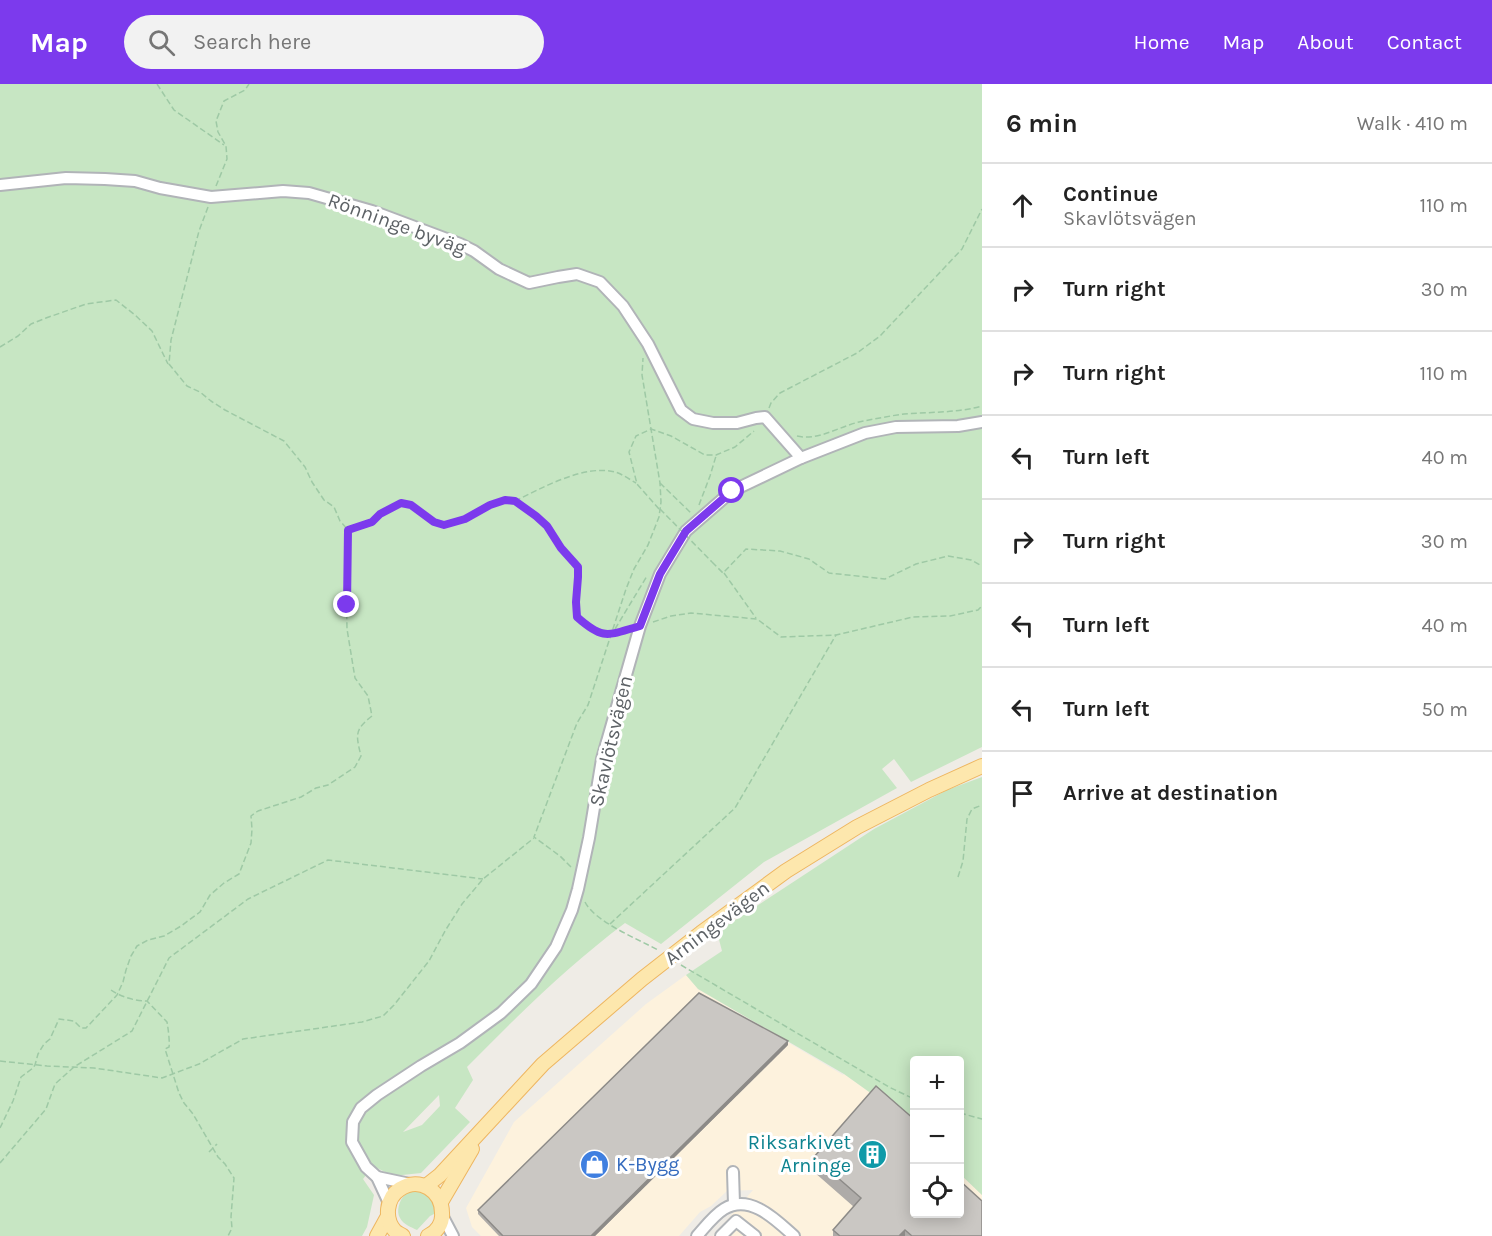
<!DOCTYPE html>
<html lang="en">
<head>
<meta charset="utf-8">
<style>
	:root { --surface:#fff; --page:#f2f2f2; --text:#222; --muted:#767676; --line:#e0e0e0; --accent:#7c3aed }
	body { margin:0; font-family:Karla,sans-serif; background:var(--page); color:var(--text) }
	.controls { position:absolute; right:18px; bottom:18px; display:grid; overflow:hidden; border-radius:6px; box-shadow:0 3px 15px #0003 }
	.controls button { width:54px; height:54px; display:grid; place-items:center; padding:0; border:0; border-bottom:2px solid var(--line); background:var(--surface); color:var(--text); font:30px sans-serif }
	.stop { position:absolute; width:18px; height:18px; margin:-14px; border:4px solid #7c3aed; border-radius:50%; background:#fff }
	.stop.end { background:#7c3aed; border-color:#fff; box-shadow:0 2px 6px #0008 }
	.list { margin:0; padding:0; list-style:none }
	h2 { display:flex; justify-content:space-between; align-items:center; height:78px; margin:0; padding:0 24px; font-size:26px }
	h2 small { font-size:20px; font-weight:400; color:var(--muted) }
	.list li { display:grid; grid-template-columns:39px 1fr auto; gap:18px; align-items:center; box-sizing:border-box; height:84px; padding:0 24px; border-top:2px solid var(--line) }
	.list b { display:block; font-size:22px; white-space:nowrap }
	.list p { margin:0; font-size:20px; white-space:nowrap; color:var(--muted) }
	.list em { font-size:20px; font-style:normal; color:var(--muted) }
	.icon { flex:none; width:33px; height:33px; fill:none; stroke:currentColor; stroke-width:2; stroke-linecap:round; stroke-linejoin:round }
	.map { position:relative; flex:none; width:982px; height:1152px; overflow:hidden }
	header { display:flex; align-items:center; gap:36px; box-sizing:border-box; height:84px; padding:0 30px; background:var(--accent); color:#fff }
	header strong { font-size:28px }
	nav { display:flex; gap:33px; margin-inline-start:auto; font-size:21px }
	.search { width:420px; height:54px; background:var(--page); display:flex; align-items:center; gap:15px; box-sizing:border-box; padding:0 21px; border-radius:33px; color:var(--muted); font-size:22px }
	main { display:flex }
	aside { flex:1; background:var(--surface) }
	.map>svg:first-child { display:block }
	.commercial { fill:#fdf2dd }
	.green { fill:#c7e6c3; fill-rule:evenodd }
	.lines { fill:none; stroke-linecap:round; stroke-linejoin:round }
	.minor-casing { stroke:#b1b4b8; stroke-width:14 }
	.major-casing { stroke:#eeb660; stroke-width:16 }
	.path { stroke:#9ec9a5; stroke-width:1.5; stroke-dasharray:6 3; stroke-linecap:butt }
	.minor { stroke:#fff; stroke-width:10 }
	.major { stroke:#fde7ad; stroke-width:14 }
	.path-bridge { stroke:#9ec9a5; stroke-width:1.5; stroke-dasharray:6 3; stroke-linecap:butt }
	.wall { fill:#aeaba8 }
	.shaded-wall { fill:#8d8b88 }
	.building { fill:#cac7c3; stroke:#8d8b88; stroke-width:1.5 }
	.route { stroke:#7c3aed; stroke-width:8 }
	.labels { text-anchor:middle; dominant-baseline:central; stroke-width:6; stroke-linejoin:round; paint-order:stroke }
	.street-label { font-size:20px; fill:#5d6266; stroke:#fff }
	.culture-label { font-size:20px; fill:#0d838f; stroke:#fff; text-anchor:end }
	.shop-label { font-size:20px; fill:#366cbe; stroke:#fff; text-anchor:start }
</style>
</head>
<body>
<header>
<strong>Map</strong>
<div class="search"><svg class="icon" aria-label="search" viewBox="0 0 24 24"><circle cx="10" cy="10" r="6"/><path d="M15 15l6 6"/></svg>Search here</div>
<nav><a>Home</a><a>Map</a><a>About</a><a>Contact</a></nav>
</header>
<main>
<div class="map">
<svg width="982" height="1152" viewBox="0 0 982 1152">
	<rect width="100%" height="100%" fill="#efece6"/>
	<path class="commercial" d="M 686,891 L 698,905 L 843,991 L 844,990 L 893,1025 L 914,1130 L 960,1130 L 960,1090 L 982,1111 L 982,1152 L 713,1152 L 753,1106 L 727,1107 L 711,1122 L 700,1128 L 679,1152 L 481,1152 L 472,1143 L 466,1124 L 514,1038 L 646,920 Z"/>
	<g class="green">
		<path d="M 0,0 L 982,0 L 982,663 L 911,698 L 894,675 L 882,685 L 897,704 L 764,778 L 661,860 L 625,839 C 568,882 517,932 467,983 L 473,996 L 455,1024 L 470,1038 L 421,1089 L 393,1092 L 373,1082 L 363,1095 L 374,1111 L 367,1143 L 362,1152 L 0,1152 ZM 439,1011 L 440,1022 L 422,1041 L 403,1048 Z"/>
		<path d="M 982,693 L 982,1111 L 960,1090 L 960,976 L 914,976 L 914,1046 L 893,1025 L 844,990 L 698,905 L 686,891 L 722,867 L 717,848 L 874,745 L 947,706 Z"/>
		<path d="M 414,1106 L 424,1107 L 436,1120 L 436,1129 L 430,1132 L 417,1146 C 411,1143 404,1141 400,1134 C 396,1128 399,1116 405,1111 C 406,1109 412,1107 414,1106 Z"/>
	</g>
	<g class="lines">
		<defs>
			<g id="minor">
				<path d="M 0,101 L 66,94 L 105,95 L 135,97 L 160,104 L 211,113 L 283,107 L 309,109 L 372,127 L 460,160 L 474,167 L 499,185 L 529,199 L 558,193 L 577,190 L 600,198 L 623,222 L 648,260 L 681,326 L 693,335 L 713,339 L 737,339 L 756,334 L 765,333 L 801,374"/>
				<path d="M 733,1088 L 734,1120"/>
				<path d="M 377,1093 L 410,1100"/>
				<path d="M 389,1119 L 377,1093 L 366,1083 L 352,1058 L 353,1038 L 361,1024 L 377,1011 L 421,982 L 460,959 L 501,929 L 531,900 L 556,863 L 572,826 L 578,805 L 589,754 L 602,675 L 640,542 L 660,490 L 686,447 L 732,407 L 801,374 L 865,349 L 896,343 L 958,342 L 982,338"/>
				<path d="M 443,1133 L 453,1152"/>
				<path d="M 697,1152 C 705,1143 714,1131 724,1125 C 750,1109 776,1136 794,1152"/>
				<path d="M 721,1152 L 736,1137 L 755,1152"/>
			</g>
			<g id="major">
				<path d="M 426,1102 L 440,1091 L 543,980 L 642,895 L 701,849 L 786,787 L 857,743 L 929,706 L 982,682"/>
				<path d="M 441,1118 L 472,1065"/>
				<path d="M 377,1152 L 388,1132"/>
				<path d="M 403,1152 C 400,1150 397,1149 395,1147 C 384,1135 386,1114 400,1105 C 420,1092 442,1107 442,1129 C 443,1139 437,1148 428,1152"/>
			</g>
		</defs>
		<use href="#minor" class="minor-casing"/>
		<use href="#major" class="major-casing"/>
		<g class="path">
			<path d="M 157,0 L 174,26 L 224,61"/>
			<path d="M 216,102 L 227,75 L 226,62 L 218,48 L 216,37 L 224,17 L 245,6 L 249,0"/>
			<path d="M 208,123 L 199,147 L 171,256 L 169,280 L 187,302 L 200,308 L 211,317 L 225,326 L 284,357 L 305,383 L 312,398 L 324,416 L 334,423 L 340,437 L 348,446 L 372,438 L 380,430 L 401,419 L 411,421 L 434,439 L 444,441 L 465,436 L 490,421 L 505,416 L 515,417 L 536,432 L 547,442 L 561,464 L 578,483 L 578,493 L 576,518 L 577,533 C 597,551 601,553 628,546"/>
			<path d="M 0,263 L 18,252 L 31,240 L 46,234 L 86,220 L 116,216 L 135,231 L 152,247 L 168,280"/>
			<path d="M 769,324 L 771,319 L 780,309 L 857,269 L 880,252 L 962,165 L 982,125"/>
			<path d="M 797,352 C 818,357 838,343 859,338 C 874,335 889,332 904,330 C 930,328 957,329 982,322"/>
			<path d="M 660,399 L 691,429"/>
			<path d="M 515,417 C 542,404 584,380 615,388 C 622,390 629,395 636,399"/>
			<path d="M 699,421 L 710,392 L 716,372"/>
			<path d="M 659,425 L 637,400 L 629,368 L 636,352 L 651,345 L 671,352 L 705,371 L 716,371 L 735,363 L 754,347"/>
			<path d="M 712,478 L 723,489 L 746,465 L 780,467 L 809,475 L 829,489 L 885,495 L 916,480 L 948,472 L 971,476 L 982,482"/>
			<path d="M 724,489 L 756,534"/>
			<path d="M 653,538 L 671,532 L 691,529 L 757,535 L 781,553 L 836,551 L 913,533 L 950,532 L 978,526 L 982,522"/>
			<path d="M 615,545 L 647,492"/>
			<path d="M 571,783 L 560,772 L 534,753 L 577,639 L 588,621 L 626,505 L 634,485 L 648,461 L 659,433 L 661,418 L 660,399 L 642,291 L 643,274"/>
			<path d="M 958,793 L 963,777 L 967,735 L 972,725 L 982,721"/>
			<path d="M 585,818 C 595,838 638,855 658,866"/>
			<path d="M 610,840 L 735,724 L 836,551"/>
			<path d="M 681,881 L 889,1003 L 914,1015"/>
			<path d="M 111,906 C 121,913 135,917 147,917 L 167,938 C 168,943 170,959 169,963 L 165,965 L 179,1009 L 184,1019 L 193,1030 L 218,1073 L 225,1080 L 234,1094 L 231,1133 L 232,1144 L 228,1152"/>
			<path d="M 0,977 L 47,982 L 94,984 L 162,994 L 199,980 L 243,955 L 362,938 L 383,932 L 394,921 L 429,877 L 445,847 L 462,820 L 483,795 L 534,754"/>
			<path d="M 960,1029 L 982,1035"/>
			<path d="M 0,1044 L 13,1017 L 21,993 L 33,984 L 35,981 L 38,970 L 44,960 L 50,955 L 59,935 L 74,937 L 81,944 L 86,944 L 117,911 L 123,898 L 126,886 L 131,872 L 137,862 L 148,856 L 164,852 L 181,842 L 200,828 L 210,811 L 224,799 L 239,790 L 251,759 L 252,745 L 251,732 L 258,727 L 301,713 L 316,704 L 328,701 L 355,683 L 361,672 C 356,651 354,646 372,632 L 368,612 L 355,594 L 347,545 L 346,492 L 348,446"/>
			<path d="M 209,1068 L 217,1060"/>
			<path d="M 0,1079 L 46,1025 L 55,1000 L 74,983 L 132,947 L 169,874 L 248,815 L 328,776 L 483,795"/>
		</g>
		<use href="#minor" class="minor"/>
		<use href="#major" class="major"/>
		<path class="path-bridge" d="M 660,425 L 712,478"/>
	</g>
	<g class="wall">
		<path d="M 788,961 L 595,1152 L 499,1152 L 478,1130 L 478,1126 Z"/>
		<path d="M 814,1073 L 982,1152 L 833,1152 L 833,1146 L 854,1123 L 814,1088 Z"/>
	</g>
	<g class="shaded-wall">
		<path d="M 788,957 L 788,961 L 595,1152 L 591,1152 Z"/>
		<path d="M 905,1146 L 905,1152 L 899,1152 Z"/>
	</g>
	<g class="building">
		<path d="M 699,909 L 788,957 L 591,1152 L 503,1152 L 478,1126 Z"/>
		<path d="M 876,1002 L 915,1036 L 915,1130 L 960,1130 L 960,1097 L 982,1117 L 982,1152 L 912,1152 L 905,1146 L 899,1152 L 840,1152 L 833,1146 L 861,1114 L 814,1073 Z"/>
	</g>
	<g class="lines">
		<path class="route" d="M 347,521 L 348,446 L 372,438 L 380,430 L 401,419 L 411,421 L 434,438 L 444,441 L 465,435 L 490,421 L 505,416 L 515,417 L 536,432 L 547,442 L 561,464 L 578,483 L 578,493 L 576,518 L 577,533 C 604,557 608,551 640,542 L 660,490 L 686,447 L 732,407"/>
	</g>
	<defs>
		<symbol id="building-disc" viewBox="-11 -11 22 22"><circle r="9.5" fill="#0f9aa8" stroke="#fff"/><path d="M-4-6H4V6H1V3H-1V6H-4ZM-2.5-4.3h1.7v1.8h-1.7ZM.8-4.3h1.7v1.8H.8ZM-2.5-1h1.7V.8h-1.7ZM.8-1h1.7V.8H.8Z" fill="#fff"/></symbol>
		<symbol id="shop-disc" viewBox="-11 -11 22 22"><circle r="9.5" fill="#3f7fe0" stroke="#fff"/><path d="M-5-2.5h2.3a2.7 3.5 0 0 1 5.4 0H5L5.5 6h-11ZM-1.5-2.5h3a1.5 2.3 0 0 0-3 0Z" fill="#fff"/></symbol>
	</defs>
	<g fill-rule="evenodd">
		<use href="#building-disc" x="856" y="1054" width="33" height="33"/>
		<use href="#shop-disc" x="578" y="1064" width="33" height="33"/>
	</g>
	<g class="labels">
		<g class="street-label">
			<text transform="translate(397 140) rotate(20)">Rönninge byväg</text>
			<text transform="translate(611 657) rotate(-77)">Skavlötsvägen</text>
			<text transform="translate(717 839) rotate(-37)">Arningevägen</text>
		</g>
		<g class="culture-label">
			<text x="851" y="1058">Riksarkivet<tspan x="851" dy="23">Arninge</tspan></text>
		</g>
		<g class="shop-label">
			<text x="616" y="1080">K-Bygg</text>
		</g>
	</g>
</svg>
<div class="controls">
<button>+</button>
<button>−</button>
<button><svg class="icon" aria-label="locate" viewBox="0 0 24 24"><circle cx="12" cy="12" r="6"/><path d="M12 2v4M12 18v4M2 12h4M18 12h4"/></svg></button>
</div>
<div class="stop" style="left:732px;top:407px"></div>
<div class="stop end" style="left:347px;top:521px"></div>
</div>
<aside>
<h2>6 min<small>Walk · 410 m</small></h2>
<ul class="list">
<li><svg class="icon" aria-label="ahead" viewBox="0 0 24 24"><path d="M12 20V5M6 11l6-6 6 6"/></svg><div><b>Continue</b><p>Skavlötsvägen</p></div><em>110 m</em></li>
<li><svg class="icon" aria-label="right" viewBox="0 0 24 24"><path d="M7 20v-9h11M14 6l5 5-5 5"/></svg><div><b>Turn right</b></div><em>30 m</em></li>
<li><svg class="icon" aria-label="right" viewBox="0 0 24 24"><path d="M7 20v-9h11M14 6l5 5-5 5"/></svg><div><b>Turn right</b></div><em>110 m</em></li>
<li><svg class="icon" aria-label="left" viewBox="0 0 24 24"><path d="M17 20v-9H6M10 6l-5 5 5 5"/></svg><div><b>Turn left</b></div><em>40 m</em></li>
<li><svg class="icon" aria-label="right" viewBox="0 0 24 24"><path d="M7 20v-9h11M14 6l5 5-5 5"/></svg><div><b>Turn right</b></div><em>30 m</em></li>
<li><svg class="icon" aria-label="left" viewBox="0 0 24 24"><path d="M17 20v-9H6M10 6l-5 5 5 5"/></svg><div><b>Turn left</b></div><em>40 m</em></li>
<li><svg class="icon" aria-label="left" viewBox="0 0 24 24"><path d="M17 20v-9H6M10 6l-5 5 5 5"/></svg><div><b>Turn left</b></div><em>50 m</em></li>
<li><svg class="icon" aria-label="arrive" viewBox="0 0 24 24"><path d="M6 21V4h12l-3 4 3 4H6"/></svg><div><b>Arrive at destination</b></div></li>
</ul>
</aside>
</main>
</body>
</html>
